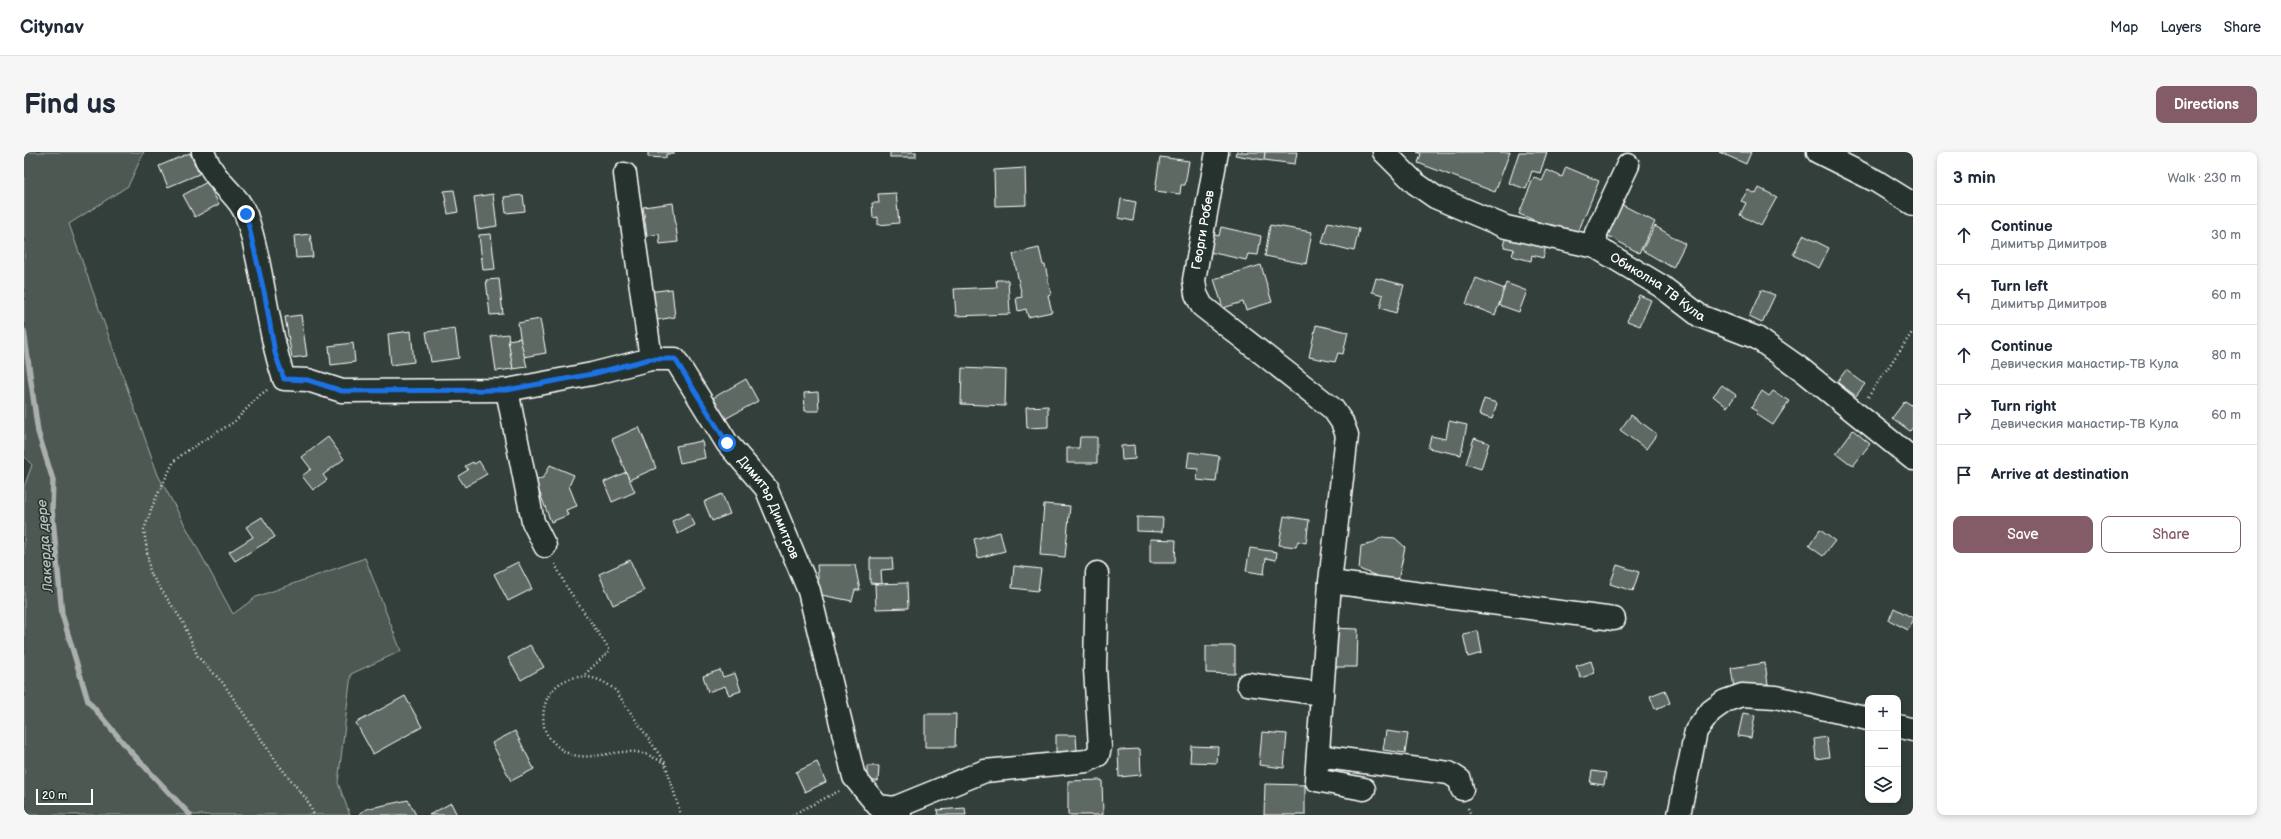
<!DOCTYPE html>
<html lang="en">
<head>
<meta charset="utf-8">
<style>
	:root { --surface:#fff; --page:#f6f6f7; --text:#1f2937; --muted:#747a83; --line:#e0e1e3; --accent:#845c67 }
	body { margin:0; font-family:"Balsamiq Sans",sans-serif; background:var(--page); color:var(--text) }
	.controls { position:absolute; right:12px; bottom:12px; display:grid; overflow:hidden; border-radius:8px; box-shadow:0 2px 6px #0003 }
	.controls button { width:36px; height:36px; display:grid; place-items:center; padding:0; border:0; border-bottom:1px solid var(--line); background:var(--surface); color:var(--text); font:20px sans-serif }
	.scale { position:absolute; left:12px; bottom:10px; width:57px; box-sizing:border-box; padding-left:4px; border:2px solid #fff; border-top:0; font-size:11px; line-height:14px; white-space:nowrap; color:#fff; -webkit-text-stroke:3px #26332d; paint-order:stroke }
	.stop { position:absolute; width:12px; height:12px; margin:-9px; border:3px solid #1a73e8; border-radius:50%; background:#fff }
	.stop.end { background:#1a73e8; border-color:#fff; box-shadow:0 1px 4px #0008 }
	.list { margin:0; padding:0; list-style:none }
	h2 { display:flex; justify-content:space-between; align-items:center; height:52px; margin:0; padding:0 16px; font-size:17px }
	h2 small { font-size:13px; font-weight:400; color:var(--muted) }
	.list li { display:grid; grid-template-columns:26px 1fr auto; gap:12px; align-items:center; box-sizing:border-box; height:60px; padding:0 16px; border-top:1px solid var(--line) }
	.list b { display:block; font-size:15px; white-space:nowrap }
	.list p { margin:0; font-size:13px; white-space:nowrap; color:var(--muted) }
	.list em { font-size:13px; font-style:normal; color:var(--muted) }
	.actions { display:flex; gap:8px; padding:12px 16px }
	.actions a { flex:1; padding:9px 0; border:1px solid var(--accent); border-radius:8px; text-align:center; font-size:14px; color:var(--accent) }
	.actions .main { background:var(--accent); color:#fff }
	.icon { flex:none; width:22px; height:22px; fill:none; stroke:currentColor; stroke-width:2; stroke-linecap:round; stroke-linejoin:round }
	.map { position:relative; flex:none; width:1889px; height:663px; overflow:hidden; border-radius:8px }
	header { display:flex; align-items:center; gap:24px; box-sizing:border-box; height:56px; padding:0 20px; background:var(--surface); border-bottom:1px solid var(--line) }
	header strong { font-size:19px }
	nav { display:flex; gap:22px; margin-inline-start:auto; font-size:14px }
	.intro { display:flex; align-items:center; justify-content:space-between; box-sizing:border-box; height:96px; padding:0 24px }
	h1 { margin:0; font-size:28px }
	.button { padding:10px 18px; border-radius:8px; background:var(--accent); color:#fff; font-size:14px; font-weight:700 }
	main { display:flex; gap:24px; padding:0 24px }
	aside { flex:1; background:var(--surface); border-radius:8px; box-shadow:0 2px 6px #0003 }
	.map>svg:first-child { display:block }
	.green { fill:#4d5853; stroke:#a6aca9 }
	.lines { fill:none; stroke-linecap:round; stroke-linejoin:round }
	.stream { stroke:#abb0ae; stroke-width:5.5 }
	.building { fill:#5f6964; stroke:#fff }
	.minor-casing { stroke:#fff; stroke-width:25 }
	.path { stroke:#fff; stroke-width:2.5; stroke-dasharray:1 3; stroke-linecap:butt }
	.minor { stroke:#26332d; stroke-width:22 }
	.route { stroke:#1a73e8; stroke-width:5 }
	.labels { text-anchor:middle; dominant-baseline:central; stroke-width:3; stroke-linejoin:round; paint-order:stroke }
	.street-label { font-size:13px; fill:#fff; stroke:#26332d }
	.water-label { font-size:14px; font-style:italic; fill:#b9bdbc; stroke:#26332d }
</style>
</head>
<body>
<header>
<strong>Citynav</strong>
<nav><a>Map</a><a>Layers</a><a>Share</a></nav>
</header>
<div class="intro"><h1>Find us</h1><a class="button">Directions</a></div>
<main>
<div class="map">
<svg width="1889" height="663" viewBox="0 0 1889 663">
	<rect width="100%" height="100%" fill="#333f3a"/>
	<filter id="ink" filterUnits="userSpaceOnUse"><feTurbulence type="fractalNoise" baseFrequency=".025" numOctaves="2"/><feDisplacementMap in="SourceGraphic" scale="8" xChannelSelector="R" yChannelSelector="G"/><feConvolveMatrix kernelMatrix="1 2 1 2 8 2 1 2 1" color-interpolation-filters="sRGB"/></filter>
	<g filter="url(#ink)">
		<path class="green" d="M 0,0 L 120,0 L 104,34 L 45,72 L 134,323 L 209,462 L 232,445 L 341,406 L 377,499 L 327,522 L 314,631 L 326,663 L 0,663 L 0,335 L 8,313 L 0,304 Z"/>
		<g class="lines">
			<path class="stream" d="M 0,179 L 14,280 L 29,328 L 28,357 L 38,462 L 64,549 L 107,600 L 166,663"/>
		</g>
		<g class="building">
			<path d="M 624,0 L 650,0 L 650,2 L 642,2 L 642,6 L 624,5 Z"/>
			<rect x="866" y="0" width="26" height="5"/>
			<path d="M 1212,0 L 1241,0 L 1240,8 L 1211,3 Z"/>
			<path d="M 1241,0 L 1273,0 L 1271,12 L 1240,8 Z"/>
			<path d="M 1393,0 L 1486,0 L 1471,40 L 1394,11 L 1397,2 Z"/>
			<path d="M 1495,0 L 1523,0 L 1516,21 L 1508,19 L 1502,37 L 1485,31 Z"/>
			<path d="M 1695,0 L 1727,0 L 1722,12 Z"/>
			<path d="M 166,1 L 175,22 L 144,35 L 135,14 Z"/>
			<path d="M 1136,5 L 1165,9 L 1161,33 L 1157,33 L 1156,42 L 1131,39 Z"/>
			<path d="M 1542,15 L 1575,29 L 1552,85 L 1495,62 L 1510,25 L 1518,29 L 1523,18 L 1538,25 Z"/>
			<path d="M 1001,16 L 1002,53 L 971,54 L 970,18 Z"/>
			<path d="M 183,30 L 195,52 L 171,65 L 159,43 Z"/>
			<path d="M 1735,36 L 1753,45 L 1737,74 L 1716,63 L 1722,51 L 1717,49 L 1724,38 L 1732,42 Z"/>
			<path d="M 430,38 L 434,60 L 424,62 L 420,39 Z"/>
			<path d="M 872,41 L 875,71 L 854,73 L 854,65 L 849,66 L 848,51 L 855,51 L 854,42 Z"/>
			<path d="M 469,42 L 473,74 L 454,77 L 450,45 Z"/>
			<path d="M 499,43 L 501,59 L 482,61 L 480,45 Z"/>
			<path d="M 1097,47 L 1112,50 L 1109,69 L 1094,66 Z"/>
			<path d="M 649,51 L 654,90 L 636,92 L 635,82 L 623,84 L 619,55 Z"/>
			<path d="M 1595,51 L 1631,70 L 1615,101 L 1579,81 Z"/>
			<path d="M 1304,70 L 1335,77 L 1330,99 L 1298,91 Z"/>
			<path d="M 1246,73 L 1288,80 L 1282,112 L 1241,104 Z"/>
			<path d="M 1631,74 L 1661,92 L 1649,116 L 1618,98 Z"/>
			<path d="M 1197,75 L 1237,84 L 1234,103 L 1224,102 L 1222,108 L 1185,100 L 1188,82 L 1195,84 Z"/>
			<path d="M 1483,81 L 1523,90 L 1519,106 L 1508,103 L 1507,109 L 1488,104 L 1490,97 L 1480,95 Z"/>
			<path d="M 286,82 L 289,105 L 272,106 L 270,84 Z"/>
			<path d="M 467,82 L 471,117 L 459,118 L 455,83 Z"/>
			<path d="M 1779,83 L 1805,96 L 1795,116 L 1769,103 Z"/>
			<path d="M 1015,96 L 1019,113 L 1021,113 L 1027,142 L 1024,143 L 1028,160 L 1004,165 L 1002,157 L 994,159 L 992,146 L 998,145 L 989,102 Z"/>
			<path d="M 1237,113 L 1248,150 L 1222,158 L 1219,150 L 1199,156 L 1190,127 Z"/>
			<path d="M 1352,126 L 1380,133 L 1372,161 L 1356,156 L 1359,143 L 1348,140 Z"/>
			<path d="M 1452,126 L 1481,137 L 1471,163 L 1442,152 Z"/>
			<path d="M 475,127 L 479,162 L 466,163 L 462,128 Z"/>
			<path d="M 972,128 L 984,128 L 986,162 L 932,164 L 930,137 L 973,135 Z"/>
			<path d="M 1482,131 L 1503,139 L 1495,160 L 1475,153 Z"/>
			<path d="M 648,137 L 651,165 L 627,169 L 624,140 Z"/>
			<path d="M 1737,138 L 1751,143 L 1738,171 L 1725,165 Z"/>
			<path d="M 1615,143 L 1627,148 L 1616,174 L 1603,169 Z"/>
			<path d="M 277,163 L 283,204 L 268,206 L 261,165 Z"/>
			<path d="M 516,167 L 522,201 L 499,205 L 494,171 Z"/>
			<path d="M 1292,173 L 1324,180 L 1319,202 L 1314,201 L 1311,210 L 1285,205 Z"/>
			<path d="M 431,176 L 435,206 L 407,210 L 402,180 Z"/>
			<path d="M 387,179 L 390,210 L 367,213 L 364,182 Z"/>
			<path d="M 484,182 L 489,217 L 472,219 L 467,184 Z"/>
			<path d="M 496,186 L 503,215 L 489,217 L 484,188 Z"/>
			<path d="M 329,191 L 331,210 L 307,213 L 305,194 Z"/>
			<path d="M 938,216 L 982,218 L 981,254 L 937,252 Z"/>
			<path d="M 1822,218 L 1841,232 L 1832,244 L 1813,230 Z"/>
			<path d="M 722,227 L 734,249 L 699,268 L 687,247 Z"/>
			<path d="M 1698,233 L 1712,243 L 1703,255 L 1689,244 Z"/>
			<path d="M 1738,239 L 1745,244 L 1749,239 L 1765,249 L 1749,273 L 1732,262 L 1734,260 L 1727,256 Z"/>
			<path d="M 794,240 L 795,259 L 781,259 L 780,241 Z"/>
			<path d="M 1460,247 L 1473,251 L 1468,267 L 1455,263 Z"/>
			<path d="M 1881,249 L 1889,254 L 1889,275 L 1886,279 L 1868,266 Z"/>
			<path d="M 1024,254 L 1024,275 L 1003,276 L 1002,255 Z"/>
			<path d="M 1607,263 L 1633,282 L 1622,297 L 1596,278 Z"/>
			<path d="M 1425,269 L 1443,273 L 1437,303 L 1404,296 L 1407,284 L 1422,287 Z"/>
			<path d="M 615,275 L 632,316 L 605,328 L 588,287 Z"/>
			<path d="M 1829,278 L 1846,292 L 1829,314 L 1812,301 Z"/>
			<path d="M 304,285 L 320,307 L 299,323 L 303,328 L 289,338 L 278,324 L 287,317 L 278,305 Z"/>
			<path d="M 1056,285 L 1073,285 L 1073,311 L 1043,311 L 1043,296 L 1055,296 Z"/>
			<path d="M 1450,286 L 1465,291 L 1457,317 L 1442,312 Z"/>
			<path d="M 678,289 L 681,306 L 656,311 L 652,294 Z"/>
			<path d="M 1110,293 L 1111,307 L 1098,308 L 1097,294 Z"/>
			<path d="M 1165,300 L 1195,304 L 1192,330 L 1173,328 L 1174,317 L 1163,316 Z"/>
			<path d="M 455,309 L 463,322 L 441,335 L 434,324 L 444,318 L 441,314 L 449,310 L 450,312 Z"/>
			<path d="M 526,313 L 550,323 L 545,334 L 553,354 L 542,358 L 544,363 L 527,370 L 511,329 L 520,325 Z"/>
			<path d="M 602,320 L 611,340 L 588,350 L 580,330 Z"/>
			<path d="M 698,342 L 706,362 L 688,369 L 680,350 Z"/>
			<path d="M 1020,352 L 1046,354 L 1041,405 L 1016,403 Z"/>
			<path d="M 665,361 L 671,373 L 654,382 L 648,369 Z"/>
			<path d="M 1260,364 L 1285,368 L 1282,391 L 1274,389 L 1272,395 L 1255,393 Z"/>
			<path d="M 238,365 L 251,385 L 211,409 L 205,400 L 229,385 L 222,375 Z"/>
			<path d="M 1113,365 L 1139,366 L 1138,380 L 1113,379 Z"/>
			<path d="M 1796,378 L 1811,389 L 1799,404 L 1785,394 Z"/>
			<path d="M 976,380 L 981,399 L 954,406 L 950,387 Z"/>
			<path d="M 1358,385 L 1371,386 L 1381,395 L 1374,429 L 1352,428 L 1353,424 L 1335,417 L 1337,394 L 1347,392 Z"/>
			<path d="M 1126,387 L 1152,388 L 1151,411 L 1126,411 Z"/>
			<path d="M 1226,396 L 1253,400 L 1252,408 L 1242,406 L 1240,422 L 1222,419 Z"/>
			<path d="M 846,406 L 868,406 L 869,417 L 857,418 L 858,432 L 846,431 Z"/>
			<path d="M 606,408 L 620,439 L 589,453 L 575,422 Z"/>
			<path d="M 494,410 L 508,437 L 484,449 L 470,422 Z"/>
			<path d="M 793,413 L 831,413 L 836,438 L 831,438 L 828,449 L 792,442 L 795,437 Z"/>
			<path d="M 1593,413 L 1615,420 L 1609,439 L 1586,432 Z"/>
			<path d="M 990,414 L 1017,417 L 1014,439 L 988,436 Z"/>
			<path d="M 883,431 L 884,456 L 852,457 L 851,432 Z"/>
			<path d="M 1870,456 L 1889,466 L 1884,478 L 1865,468 Z"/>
			<path d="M 1307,476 L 1334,477 L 1333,515 L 1307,515 Z"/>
			<path d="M 1454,479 L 1458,501 L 1444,505 L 1439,482 Z"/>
			<path d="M 506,493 L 520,515 L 497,528 L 484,506 Z"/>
			<path d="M 1182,494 L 1211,494 L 1211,522 L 1182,521 Z"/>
			<path d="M 1567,509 L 1571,521 L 1557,526 L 1552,514 Z"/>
			<path d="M 1741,511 L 1744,532 L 1710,536 L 1707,516 Z"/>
			<path d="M 696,518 L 699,525 L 711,521 L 717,539 L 705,543 L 701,534 L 684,540 L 679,524 Z"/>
			<path d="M 1641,538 L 1646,551 L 1631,557 L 1626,544 Z"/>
			<path d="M 381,544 L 398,575 L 349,602 L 332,571 Z"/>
			<path d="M 1719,561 L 1731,563 L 1727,586 L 1714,584 Z"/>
			<path d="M 901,562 L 932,562 L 931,595 L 901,595 Z"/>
			<path d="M 491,579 L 510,617 L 487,629 L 468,591 Z"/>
			<path d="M 1362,579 L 1384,582 L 1381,601 L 1359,598 Z"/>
			<path d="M 1238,580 L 1263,582 L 1260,616 L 1235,613 Z"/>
			<path d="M 1032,583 L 1052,583 L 1053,600 L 1032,600 Z"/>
			<path d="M 1802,585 L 1805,605 L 1792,607 L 1790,587 Z"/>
			<path d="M 1167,594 L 1194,595 L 1193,611 L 1166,610 Z"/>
			<path d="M 1116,597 L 1117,623 L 1095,625 L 1094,598 Z"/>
			<path d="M 793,610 L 802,630 L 781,640 L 772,620 Z"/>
			<path d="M 843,614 L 855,614 L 854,629 L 843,629 Z"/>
			<path d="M 1568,619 L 1582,621 L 1580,633 L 1566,631 Z"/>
			<path d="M 1078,628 L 1079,663 L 1044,663 L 1044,629 Z"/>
			<path d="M 1241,632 L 1281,633 L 1281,663 L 1240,663 Z"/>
			<path d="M 384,648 L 392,663 L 334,663 L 342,657 Z"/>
			<path d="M 427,651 L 433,663 L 405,663 Z"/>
			<path d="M 941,656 L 942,663 L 914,663 L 913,658 Z"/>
		</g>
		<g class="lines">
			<defs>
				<g id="minor">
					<path id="s1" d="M 179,0 C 183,11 190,22 198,31 C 207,42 217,49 222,63 C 240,116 242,174 260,227 L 284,228 L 318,239 L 483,238 L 568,222 L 627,207 L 651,207 L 703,291 L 742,336 L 785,439 L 830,625 L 854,654 L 870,656 L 876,663"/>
					<path d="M 1193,0 L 1170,128 L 1172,142 L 1178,154 L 1309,257 L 1318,270 L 1323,283 L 1306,430 L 1292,628 L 1340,637"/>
					<path id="s2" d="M 1360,0 L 1391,31 L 1411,45 L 1482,75 L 1572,95 L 1637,134 L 1676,164 L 1733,186 L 1777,217 L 1889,307"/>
					<path d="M 1794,0 L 1852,29 L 1889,52"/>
					<path d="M 601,22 L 627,207"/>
					<path d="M 1572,95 L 1572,81 L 1604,13"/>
					<path d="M 483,238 L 509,370 L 521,394"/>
					<path d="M 1306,430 L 1590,467"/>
					<path d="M 1224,532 L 1298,542"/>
					<path d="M 1874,574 L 1889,578"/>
					<path d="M 1294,604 L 1425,621 L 1436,628 L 1438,637"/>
					<path d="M 870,656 L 961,619 L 1063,609 L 1074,603 L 1076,595 L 1071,517 L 1073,421"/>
					<path d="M 1655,663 L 1672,579 L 1687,559 L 1701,549 L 1718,543 L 1752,545 L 1844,567"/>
				</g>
			</defs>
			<use href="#minor" class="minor-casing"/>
			<g class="path">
				<path d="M 243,238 L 236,243 L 210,270 L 164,298 L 150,309 L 130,350 L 120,378 L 126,421 L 159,470 L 174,505 L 199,531 L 254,612 L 283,648 L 290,663"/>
				<path d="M 1844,245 L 1889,179"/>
				<path d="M 531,412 L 542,434 L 586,498 C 578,507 568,514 560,524"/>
				<path d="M 641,611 C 634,608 626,603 618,601 C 588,594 556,618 531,592 C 526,587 521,581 520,574 C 513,529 560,509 592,539 L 641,611 L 657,663"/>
				<path d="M 1444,656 L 1447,663"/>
				<path d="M 768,663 L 815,639"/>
			</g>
			<use href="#minor" class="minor"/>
		</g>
	</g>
	<g class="lines" filter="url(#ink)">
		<path class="route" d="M 222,62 L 241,144 L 251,201 L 260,227 L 284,228 L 318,239 L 483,238 L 568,222 L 626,207 L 651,207 L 703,291"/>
	</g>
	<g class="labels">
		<g class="street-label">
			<text transform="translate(1179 78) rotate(-80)">Георги Робев</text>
			<text stroke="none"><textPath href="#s2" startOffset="311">Обиколна ТВ Кула</textPath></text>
			<text stroke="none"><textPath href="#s1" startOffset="818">Димитър Димитров</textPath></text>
		</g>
		<g class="water-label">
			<text transform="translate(21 394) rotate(-94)">Лакерда дере</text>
		</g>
	</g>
</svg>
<div class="controls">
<button>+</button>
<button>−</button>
<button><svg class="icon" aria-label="layers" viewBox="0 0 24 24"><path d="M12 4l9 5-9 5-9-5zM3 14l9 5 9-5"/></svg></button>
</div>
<div class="scale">20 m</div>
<div class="stop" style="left:703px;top:291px"></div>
<div class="stop end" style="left:222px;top:62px"></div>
</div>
<aside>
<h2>3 min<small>Walk · 230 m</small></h2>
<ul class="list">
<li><svg class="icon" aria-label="ahead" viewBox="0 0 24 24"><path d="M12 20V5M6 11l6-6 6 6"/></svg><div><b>Continue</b><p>Димитър Димитров</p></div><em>30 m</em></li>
<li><svg class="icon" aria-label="left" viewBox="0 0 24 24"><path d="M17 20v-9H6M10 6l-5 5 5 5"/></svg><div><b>Turn left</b><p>Димитър Димитров</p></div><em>60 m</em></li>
<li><svg class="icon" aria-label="ahead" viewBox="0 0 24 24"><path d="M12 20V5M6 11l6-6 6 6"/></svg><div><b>Continue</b><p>Девическия манастир-ТВ Кула</p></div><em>80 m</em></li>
<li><svg class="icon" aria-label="right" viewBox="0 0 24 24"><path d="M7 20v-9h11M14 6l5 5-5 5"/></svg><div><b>Turn right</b><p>Девическия манастир-ТВ Кула</p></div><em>60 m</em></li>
<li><svg class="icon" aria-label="arrive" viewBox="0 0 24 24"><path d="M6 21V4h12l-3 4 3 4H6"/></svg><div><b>Arrive at destination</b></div></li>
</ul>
<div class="actions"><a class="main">Save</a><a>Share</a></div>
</aside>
</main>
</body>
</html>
